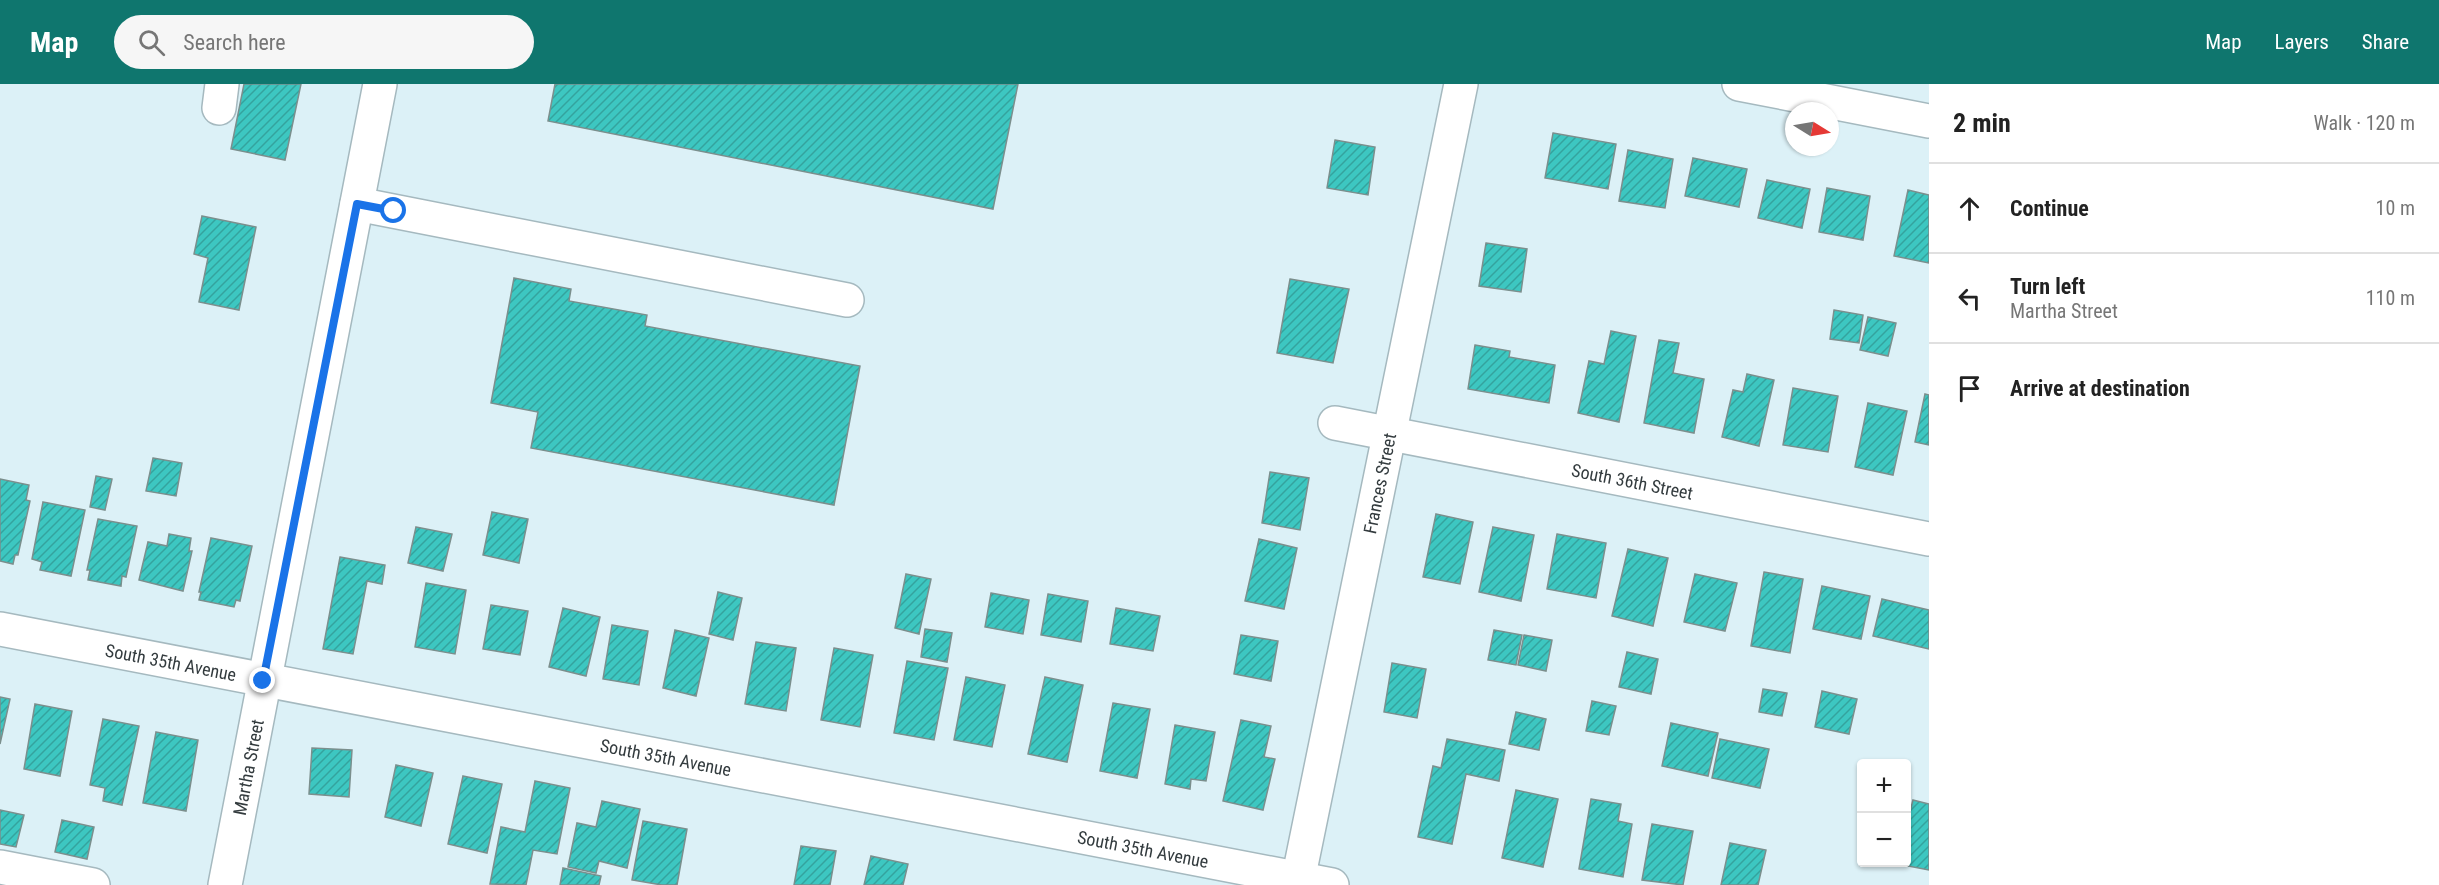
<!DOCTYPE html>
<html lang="en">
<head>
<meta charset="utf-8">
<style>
	:root { --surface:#fff; --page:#f6f6f6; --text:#222; --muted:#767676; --line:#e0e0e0; --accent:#0f766e }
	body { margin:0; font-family:"Roboto Condensed",sans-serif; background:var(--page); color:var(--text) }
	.controls { position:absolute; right:18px; bottom:18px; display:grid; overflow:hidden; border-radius:6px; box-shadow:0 2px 4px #0004 }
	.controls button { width:54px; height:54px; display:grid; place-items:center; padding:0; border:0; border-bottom:2px solid var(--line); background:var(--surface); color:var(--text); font:30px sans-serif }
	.compass { position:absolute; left:1785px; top:18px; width:54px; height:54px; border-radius:50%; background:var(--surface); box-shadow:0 2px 4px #0004; rotate:101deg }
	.stop { position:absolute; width:18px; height:18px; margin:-14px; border:4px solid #1a73e8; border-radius:50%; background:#fff }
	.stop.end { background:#1a73e8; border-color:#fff; box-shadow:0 2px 6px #0008 }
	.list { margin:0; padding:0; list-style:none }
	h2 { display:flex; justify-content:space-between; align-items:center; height:78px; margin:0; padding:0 24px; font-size:26px }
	h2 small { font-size:20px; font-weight:400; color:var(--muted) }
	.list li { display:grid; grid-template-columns:39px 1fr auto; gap:18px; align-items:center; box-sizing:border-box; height:90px; padding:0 24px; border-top:2px solid var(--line) }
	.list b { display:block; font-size:22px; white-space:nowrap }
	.list p { margin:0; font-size:20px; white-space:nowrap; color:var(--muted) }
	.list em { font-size:20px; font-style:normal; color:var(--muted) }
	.icon { flex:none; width:33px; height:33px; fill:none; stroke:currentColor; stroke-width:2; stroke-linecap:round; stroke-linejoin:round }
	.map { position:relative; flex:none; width:1929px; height:801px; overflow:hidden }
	header { display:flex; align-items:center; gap:36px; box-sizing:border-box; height:84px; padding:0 30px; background:var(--accent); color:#fff }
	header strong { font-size:28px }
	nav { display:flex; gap:33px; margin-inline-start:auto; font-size:21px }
	.search { width:420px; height:54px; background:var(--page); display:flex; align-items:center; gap:15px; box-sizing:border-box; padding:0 21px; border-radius:33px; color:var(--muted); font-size:22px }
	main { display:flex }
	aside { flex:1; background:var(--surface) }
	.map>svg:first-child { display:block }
	.building { fill:url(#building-hatch); stroke:#7b8f8d; stroke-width:1.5 }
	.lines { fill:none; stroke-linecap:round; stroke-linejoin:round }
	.minor-casing { stroke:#a5b9bf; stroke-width:36 }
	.minor { stroke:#fff; stroke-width:33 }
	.route { stroke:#1a73e8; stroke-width:8 }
	.labels { text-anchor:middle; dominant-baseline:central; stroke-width:4.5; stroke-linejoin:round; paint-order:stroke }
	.street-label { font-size:18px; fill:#333b3e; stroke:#dcf1f7 }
</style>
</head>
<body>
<header>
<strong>Map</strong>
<div class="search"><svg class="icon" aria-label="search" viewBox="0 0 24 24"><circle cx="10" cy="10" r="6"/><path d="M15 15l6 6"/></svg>Search here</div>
<nav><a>Map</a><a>Layers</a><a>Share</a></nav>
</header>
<main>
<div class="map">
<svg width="1929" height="801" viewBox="0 0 1929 801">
	<defs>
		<pattern id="building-hatch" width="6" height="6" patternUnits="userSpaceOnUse" patternTransform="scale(1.5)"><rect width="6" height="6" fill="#3dc7c1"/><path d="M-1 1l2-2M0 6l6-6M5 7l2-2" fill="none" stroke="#34a39e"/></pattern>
	</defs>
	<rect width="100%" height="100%" fill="#dcf1f7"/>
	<g class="building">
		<path d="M 244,0 L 301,0 L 285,76 L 231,65 Z"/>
		<path d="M 555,0 L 1018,0 L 993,125 L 548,37 Z"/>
		<path d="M 1553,49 L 1616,60 L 1608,105 L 1545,94 Z"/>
		<path d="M 1335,56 L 1375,63 L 1368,111 L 1327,104 Z"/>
		<path d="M 1628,66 L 1673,75 L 1665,124 L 1619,117 Z"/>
		<path d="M 1693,74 L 1747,85 L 1739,123 L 1685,112 Z"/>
		<path d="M 1767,96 L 1810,105 L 1802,144 L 1758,134 Z"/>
		<path d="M 1827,104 L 1870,112 L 1863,156 L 1819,148 Z"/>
		<path d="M 1908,106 L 1929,111 L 1929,179 L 1894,172 Z"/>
		<path d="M 202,132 L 256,143 L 239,226 L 199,218 L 208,174 L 194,170 Z"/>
		<path d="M 1486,159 L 1527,165 L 1521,208 L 1479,202 Z"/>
		<path d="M 514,194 L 571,205 L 569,217 L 647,231 L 645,242 L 860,282 L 834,421 L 531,364 L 538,328 L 491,319 Z"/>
		<path d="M 1290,195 L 1349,205 L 1333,279 L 1277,269 Z"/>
		<path d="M 1834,226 L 1863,231 L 1859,259 L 1830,255 Z"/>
		<path d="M 1868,233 L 1896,239 L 1888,272 L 1860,266 Z"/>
		<path d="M 1611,247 L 1636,252 L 1619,338 L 1578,329 L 1589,277 L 1604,280 Z"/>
		<path d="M 1659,256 L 1679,259 L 1673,289 L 1704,295 L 1694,349 L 1644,339 Z"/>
		<path d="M 1475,261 L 1510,267 L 1509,273 L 1555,281 L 1549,319 L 1468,305 Z"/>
		<path d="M 1747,290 L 1774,296 L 1759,362 L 1722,353 L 1733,306 L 1743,308 Z"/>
		<path d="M 1793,304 L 1838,312 L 1828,368 L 1783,361 Z"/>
		<path d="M 1925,310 L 1929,311 L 1929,361 L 1915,358 Z"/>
		<path d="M 1868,319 L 1907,327 L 1893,391 L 1855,383 Z"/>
		<path d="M 153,374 L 182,379 L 176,412 L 146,407 Z"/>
		<path d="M 1270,388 L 1309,394 L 1300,446 L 1262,439 Z"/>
		<path d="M 96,392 L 112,395 L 105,426 L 90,423 Z"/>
		<path d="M 0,395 L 29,401 L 26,416 L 30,417 L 18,471 L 15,471 L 13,480 L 0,477 Z"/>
		<path d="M 43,418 L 85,426 L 71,492 L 40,486 L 42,478 L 32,475 Z"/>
		<path d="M 492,428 L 528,435 L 519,479 L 483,471 Z"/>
		<path d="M 1436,430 L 1473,438 L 1460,500 L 1423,493 Z"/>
		<path d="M 98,435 L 137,442 L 126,493 L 122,492 L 121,502 L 88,496 L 90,486 L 87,486 Z"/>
		<path d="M 416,443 L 452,450 L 443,487 L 408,479 Z"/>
		<path d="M 1493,443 L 1534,451 L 1521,517 L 1479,508 Z"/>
		<path d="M 169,450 L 191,454 L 189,467 L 192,467 L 183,507 L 139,496 L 148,458 L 167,462 Z"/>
		<path d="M 1557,450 L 1606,459 L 1596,514 L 1547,505 Z"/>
		<path d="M 211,454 L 252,462 L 240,517 L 236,516 L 234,523 L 199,516 L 201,508 L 199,508 Z"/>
		<path d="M 1259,455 L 1297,464 L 1284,525 L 1245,517 Z"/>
		<path d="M 1628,465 L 1668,474 L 1653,542 L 1612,532 Z"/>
		<path d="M 340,473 L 385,481 L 382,500 L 367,497 L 353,570 L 323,565 Z"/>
		<path d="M 1764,488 L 1803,495 L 1790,569 L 1751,562 Z"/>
		<path d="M 906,490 L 931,495 L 919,550 L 895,544 Z"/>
		<path d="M 1695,490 L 1737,499 L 1725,547 L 1684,538 Z"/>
		<path d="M 426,499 L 466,506 L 455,570 L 415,563 Z"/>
		<path d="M 1822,502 L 1870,512 L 1861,555 L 1813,545 Z"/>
		<path d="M 718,508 L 742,514 L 733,556 L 709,550 Z"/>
		<path d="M 991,509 L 1029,516 L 1023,550 L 985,543 Z"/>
		<path d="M 1048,510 L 1088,517 L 1081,558 L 1041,551 Z"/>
		<path d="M 1882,515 L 1929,526 L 1929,565 L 1873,552 Z"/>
		<path d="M 491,521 L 528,527 L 520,571 L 483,565 Z"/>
		<path d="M 563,524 L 600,533 L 586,592 L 549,583 Z"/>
		<path d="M 1116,524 L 1160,532 L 1153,567 L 1110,560 Z"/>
		<path d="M 612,541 L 648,547 L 639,601 L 603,595 Z"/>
		<path d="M 925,545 L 952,549 L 947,578 L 921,573 Z"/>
		<path d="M 675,546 L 709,554 L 696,612 L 663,604 Z"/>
		<path d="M 1494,546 L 1522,551 L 1516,581 L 1488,576 Z"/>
		<path d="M 1241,551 L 1278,557 L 1271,597 L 1234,590 Z"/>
		<path d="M 1524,551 L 1552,556 L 1546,587 L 1518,581 Z"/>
		<path d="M 756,558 L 796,564 L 786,627 L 745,620 Z"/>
		<path d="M 834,564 L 873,571 L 860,643 L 821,636 Z"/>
		<path d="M 1627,568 L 1658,575 L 1651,610 L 1619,603 Z"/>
		<path d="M 907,577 L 948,584 L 934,656 L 894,649 Z"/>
		<path d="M 1392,579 L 1426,585 L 1417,634 L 1384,628 Z"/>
		<path d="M 966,593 L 1005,601 L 992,663 L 954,656 Z"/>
		<path d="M 1045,593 L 1083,601 L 1067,678 L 1028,670 Z"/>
		<path d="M 1763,605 L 1787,609 L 1782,632 L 1759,628 Z"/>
		<path d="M 1822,607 L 1857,615 L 1849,650 L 1815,643 Z"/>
		<path d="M 0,613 L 10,615 L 0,660 Z"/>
		<path d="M 1592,617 L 1616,622 L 1609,651 L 1586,647 Z"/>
		<path d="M 1113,619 L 1150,625 L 1137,694 L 1100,687 Z"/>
		<path d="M 35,620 L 72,627 L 60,692 L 24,685 Z"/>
		<path d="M 1516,628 L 1546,635 L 1539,666 L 1509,660 Z"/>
		<path d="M 103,635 L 139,642 L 122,721 L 103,717 L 105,704 L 90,701 Z"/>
		<path d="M 1241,636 L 1271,642 L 1264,673 L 1275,675 L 1263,726 L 1223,717 Z"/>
		<path d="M 1671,639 L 1718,649 L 1708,692 L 1662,682 Z"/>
		<path d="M 1175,641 L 1215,648 L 1206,697 L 1191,695 L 1190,705 L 1165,700 Z"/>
		<path d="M 156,648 L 198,656 L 186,727 L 143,719 Z"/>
		<path d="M 1447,655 L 1505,666 L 1499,697 L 1466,690 L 1452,760 L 1418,753 L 1433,682 L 1441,684 Z"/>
		<path d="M 1720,655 L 1769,665 L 1760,704 L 1712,694 Z"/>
		<path d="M 312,664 L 352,666 L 349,713 L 309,710 Z"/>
		<path d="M 396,681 L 433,689 L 421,742 L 385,733 Z"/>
		<path d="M 463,692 L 502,700 L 487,769 L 448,760 Z"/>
		<path d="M 535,697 L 570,704 L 557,770 L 533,766 L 526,801 L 490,800 L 501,743 L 525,748 Z"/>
		<path d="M 1516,706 L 1558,715 L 1543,783 L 1502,774 Z"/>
		<path d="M 1591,715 L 1621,720 L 1618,737 L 1632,740 L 1623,793 L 1579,785 Z"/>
		<path d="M 1913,716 L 1929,720 L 1929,786 L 1898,780 L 1906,778 L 1906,743 Z"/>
		<path d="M 602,717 L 640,725 L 627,784 L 599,777 L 596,789 L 568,783 L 577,739 L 596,743 Z"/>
		<path d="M 0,726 L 24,731 L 16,763 L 0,760 Z"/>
		<path d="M 62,736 L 94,743 L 87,775 L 55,768 Z"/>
		<path d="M 643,737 L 687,745 L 677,801 L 662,801 L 632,796 Z"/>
		<path d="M 1652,740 L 1693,747 L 1683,801 L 1642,796 Z"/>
		<path d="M 1730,759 L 1766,766 L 1758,801 L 1721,801 Z"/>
		<path d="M 801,762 L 836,767 L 830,801 L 794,801 Z"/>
		<path d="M 871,772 L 908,780 L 903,801 L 864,801 Z"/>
		<path d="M 563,784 L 601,792 L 599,801 L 560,801 Z"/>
	</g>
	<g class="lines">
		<defs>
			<g id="minor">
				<path d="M 1739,0 L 1929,37"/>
				<path d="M 219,24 L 222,0"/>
				<path d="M 357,120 L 847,216"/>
				<path id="s1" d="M 1335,339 L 1929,455"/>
				<path id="s2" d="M 0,545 L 1332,801"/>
				<path d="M 0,783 L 93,801"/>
				<path id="s3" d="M 225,801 L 380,0"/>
				<path id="s4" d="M 1297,801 L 1461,0"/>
			</g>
		</defs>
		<use href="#minor" class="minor-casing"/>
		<use href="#minor" class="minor"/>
	</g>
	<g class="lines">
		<path class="route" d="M 263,597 L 357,120 L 394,127"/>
	</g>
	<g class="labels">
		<g class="street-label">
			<text stroke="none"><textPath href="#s1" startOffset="303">South 36th Street</textPath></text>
			<text stroke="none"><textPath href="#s4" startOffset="410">Frances Street</textPath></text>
			<text stroke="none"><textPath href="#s2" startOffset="174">South 35th Avenue</textPath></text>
			<text stroke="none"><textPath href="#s2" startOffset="678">South 35th Avenue</textPath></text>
			<text stroke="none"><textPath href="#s3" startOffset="120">Martha Street</textPath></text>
			<text stroke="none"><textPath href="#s2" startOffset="1164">South 35th Avenue</textPath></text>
		</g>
	</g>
</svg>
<div class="controls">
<button>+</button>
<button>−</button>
</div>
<svg class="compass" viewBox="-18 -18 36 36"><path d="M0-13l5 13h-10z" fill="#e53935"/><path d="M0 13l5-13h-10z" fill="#767676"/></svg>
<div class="stop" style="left:394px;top:127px"></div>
<div class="stop end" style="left:263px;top:597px"></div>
</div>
<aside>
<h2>2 min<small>Walk · 120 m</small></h2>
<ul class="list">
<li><svg class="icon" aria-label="ahead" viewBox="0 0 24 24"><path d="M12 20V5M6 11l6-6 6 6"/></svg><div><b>Continue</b></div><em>10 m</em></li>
<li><svg class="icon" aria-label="left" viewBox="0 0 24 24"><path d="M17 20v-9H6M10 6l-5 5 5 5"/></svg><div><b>Turn left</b><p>Martha Street</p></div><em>110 m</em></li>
<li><svg class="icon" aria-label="arrive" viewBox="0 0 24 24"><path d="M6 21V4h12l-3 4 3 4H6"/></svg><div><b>Arrive at destination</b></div></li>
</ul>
</aside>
</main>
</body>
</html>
